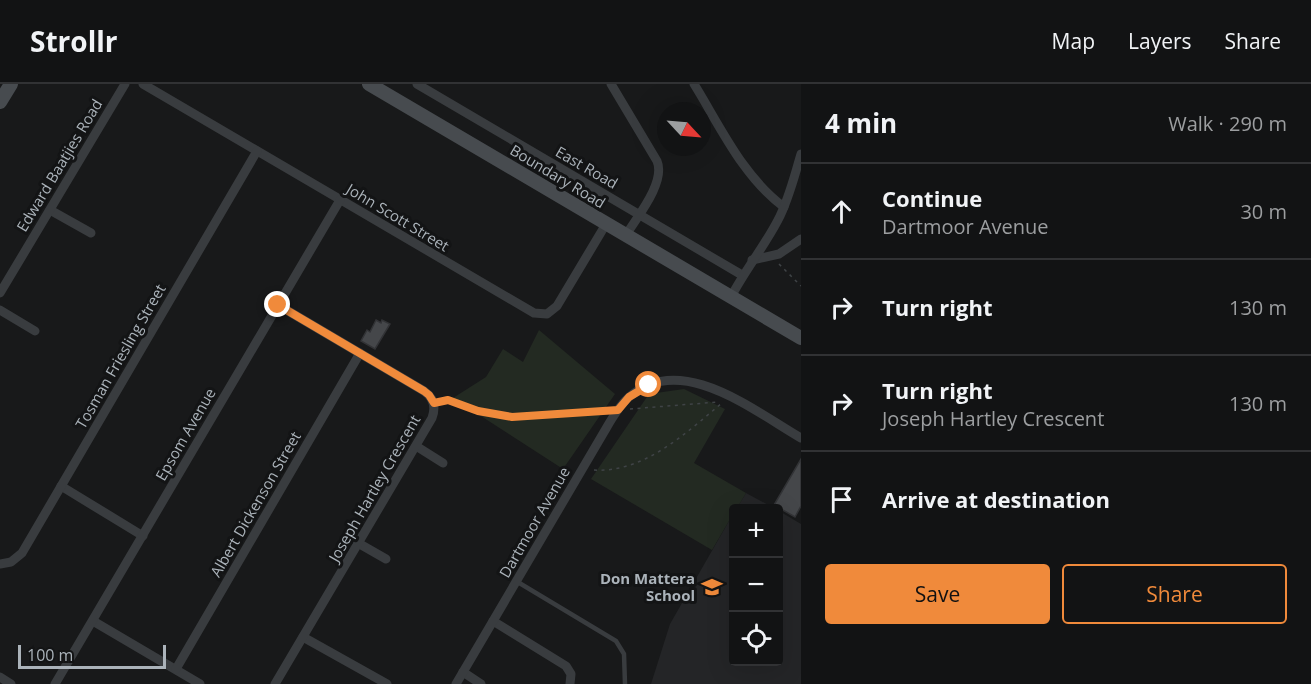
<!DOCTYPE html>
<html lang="en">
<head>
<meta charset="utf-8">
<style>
	:root { --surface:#121314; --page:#1f2022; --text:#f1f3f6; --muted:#9c9ea0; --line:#313234; --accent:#f08a3b }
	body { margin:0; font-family:"Open Sans",sans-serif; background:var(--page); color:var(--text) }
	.controls { position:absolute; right:18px; bottom:18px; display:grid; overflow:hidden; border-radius:6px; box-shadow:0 6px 24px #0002 }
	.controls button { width:54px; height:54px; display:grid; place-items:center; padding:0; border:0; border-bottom:2px solid var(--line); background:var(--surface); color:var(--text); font:30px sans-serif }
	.compass { position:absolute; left:657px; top:18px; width:54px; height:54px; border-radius:50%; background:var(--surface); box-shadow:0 6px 24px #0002; rotate:116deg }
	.scale { position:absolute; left:18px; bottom:15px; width:148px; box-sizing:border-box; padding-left:6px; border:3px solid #abb3ba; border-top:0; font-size:16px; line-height:21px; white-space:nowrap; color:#abb3ba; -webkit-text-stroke:4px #131415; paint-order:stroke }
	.stop { position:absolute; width:18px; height:18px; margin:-14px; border:4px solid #f08a3b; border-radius:50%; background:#fff }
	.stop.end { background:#f08a3b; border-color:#fff; box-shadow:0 2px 6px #0008 }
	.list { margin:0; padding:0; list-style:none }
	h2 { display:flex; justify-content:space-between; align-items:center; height:78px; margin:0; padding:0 24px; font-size:26px }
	h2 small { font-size:20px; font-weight:400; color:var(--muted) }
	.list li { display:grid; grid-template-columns:39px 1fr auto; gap:18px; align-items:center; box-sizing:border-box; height:96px; padding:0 24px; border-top:2px solid var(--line) }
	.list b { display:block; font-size:22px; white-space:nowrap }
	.list p { margin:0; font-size:20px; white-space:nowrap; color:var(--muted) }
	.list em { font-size:20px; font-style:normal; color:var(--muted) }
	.actions { display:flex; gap:12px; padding:18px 24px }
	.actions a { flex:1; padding:14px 0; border:2px solid var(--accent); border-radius:6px; text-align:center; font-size:21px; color:var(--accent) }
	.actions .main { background:var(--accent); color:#111 }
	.icon { flex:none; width:33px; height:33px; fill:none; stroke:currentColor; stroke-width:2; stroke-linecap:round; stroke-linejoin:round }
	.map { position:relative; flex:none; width:801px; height:600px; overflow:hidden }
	header { display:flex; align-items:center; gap:36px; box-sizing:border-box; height:84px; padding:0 30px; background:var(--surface); border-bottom:2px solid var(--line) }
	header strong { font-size:28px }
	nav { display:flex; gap:33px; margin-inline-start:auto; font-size:21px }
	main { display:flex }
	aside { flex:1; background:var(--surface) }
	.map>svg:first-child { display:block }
	.built { fill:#242527 }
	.green { fill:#232a22 }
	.building { fill:#45474a; stroke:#323336; stroke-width:1.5 }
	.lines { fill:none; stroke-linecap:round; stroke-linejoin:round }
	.path { stroke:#3f4346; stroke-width:1.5; stroke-dasharray:3 4.5; stroke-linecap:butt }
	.lane { stroke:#393c3f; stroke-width:4.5 }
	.street { stroke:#393c3f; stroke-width:9 }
	.secondary { stroke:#474b4f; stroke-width:14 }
	.route { stroke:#f08a3b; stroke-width:8 }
	.labels { text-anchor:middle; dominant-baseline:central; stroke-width:6; stroke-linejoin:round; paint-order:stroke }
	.street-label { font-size:15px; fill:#abb3ba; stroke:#131415 }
	.poi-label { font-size:15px; font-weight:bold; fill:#abb3ba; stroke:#131415; text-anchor:end }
</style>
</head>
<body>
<header>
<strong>Strollr</strong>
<nav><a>Map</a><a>Layers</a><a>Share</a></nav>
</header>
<main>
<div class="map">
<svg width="801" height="600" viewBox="0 0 801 600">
	<rect width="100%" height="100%" fill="#18191a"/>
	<g class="built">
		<path d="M 746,409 L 774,424 L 737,424 Z"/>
		<path d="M 779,427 L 801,440 L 801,600 L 651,600 L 670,540 L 733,430 L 734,578 L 778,578 Z"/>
	</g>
	<g class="green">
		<path d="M 539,246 L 615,310 L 563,385 L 453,314 L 486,293 L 503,265 L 523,278 Z"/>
		<path d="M 684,305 L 725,325 L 694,379 L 746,409 L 737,424 L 734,424 L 733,430 L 712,466 L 591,395 L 649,310 Z"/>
	</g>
	<g class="building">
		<path d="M 376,236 L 381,239 L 382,236 L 390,240 L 375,265 L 361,257 L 367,246 L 370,248 Z"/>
		<path d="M 801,375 L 801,422 L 795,433 L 774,421 Z"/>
	</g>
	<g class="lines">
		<g class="path">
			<path d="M 779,180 L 801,202"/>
			<path d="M 443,317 L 448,316 L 478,327 L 512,333 L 604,327"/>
			<path d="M 630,325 L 718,318"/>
			<path d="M 594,386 C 644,389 686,349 722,319"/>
		</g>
		<path class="lane" d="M 516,497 L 616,557 L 624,570 L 625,600"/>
		<g class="street">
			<path d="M 143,0 L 534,229 L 547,230 L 557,222 L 606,140"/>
			<path d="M 417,0 L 742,191"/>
			<path d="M 611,0 L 657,77 C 666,98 637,133 626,151"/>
			<path d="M 694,0 C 720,42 743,93 784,123"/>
			<path d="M 50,126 L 91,149"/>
			<path d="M 752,176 L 779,170 L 801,155"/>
			<path d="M 0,209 L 125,0"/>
			<path d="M 731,213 C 745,186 764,163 778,136 C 789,115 794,93 801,70"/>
			<path d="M 0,226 L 35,247"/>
			<path d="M 416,362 L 443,379"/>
			<path d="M 61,402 L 143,452"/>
			<path d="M 358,459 L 386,475"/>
			<path d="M 0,480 L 11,478 L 22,469 L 257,67"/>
			<path d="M 93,537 L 200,600"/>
			<path d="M 493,537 L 566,582 L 571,590 L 570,600"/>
			<path d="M 303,553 L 387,600"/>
			<path d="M 176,585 L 360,269"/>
			<path d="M 463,588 L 481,600"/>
			<path d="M 0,593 L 11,600"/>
			<path d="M 55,600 L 340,116"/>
			<path d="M 275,600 L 432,334 C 436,323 434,314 424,307 L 278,221"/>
			<path d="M 456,600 L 604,348 C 611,336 618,323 628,314 C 680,266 754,327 801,354"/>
		</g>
		<g class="secondary">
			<path d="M 369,0 L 801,254"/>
			<path d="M 0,18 L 11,0"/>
		</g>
	</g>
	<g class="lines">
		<path class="route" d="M 278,221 L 424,307 L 429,311 L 434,319 L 448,316 L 478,327 L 512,333 L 618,326 L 629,313 L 649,301"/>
	</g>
	<defs>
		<symbol id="school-bare" viewBox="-9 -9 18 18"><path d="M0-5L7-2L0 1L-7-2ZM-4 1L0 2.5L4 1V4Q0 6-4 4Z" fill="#f08a3b" stroke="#131415" stroke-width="2.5" paint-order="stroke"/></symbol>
	</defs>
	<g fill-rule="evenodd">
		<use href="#school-bare" x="697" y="488" width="30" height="30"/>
	</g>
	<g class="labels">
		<g class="street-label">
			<text transform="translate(59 81) rotate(-59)">Edward Baatjies Road</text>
			<text transform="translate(587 83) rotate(30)">East Road</text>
			<text transform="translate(558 92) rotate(31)">Boundary Road</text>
			<text transform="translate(398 133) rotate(31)">John Scott Street</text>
			<text transform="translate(120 272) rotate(-60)">Tosman Friesling Street</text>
			<text transform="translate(185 350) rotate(-60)">Epsom Avenue</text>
			<text transform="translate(374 404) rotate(-60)">Joseph Hartley Crescent</text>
			<text transform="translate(255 420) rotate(-60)">Albert Dickenson Street</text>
			<text transform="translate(534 438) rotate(-60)">Dartmoor Avenue</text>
		</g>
		<g class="poi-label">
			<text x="695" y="494">Don Mattera<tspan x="695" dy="17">School</tspan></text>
		</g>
	</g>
</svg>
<div class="controls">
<button>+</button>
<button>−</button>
<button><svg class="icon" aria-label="locate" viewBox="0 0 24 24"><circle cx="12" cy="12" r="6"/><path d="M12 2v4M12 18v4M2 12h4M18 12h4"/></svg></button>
</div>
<svg class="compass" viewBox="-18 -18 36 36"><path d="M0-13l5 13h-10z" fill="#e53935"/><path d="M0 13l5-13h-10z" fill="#9c9ea0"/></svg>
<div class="scale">100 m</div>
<div class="stop" style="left:649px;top:301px"></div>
<div class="stop end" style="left:278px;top:221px"></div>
</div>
<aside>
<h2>4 min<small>Walk · 290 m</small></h2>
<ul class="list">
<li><svg class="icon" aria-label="ahead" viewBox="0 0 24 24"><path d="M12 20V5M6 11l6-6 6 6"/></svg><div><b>Continue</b><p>Dartmoor Avenue</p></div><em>30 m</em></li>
<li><svg class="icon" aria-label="right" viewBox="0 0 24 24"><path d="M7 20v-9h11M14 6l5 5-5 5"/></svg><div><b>Turn right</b></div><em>130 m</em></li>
<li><svg class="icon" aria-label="right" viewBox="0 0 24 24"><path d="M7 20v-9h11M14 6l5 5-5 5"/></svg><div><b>Turn right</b><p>Joseph Hartley Crescent</p></div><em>130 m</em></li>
<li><svg class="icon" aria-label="arrive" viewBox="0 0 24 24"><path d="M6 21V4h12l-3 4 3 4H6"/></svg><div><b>Arrive at destination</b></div></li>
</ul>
<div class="actions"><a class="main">Save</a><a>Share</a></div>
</aside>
</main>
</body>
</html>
